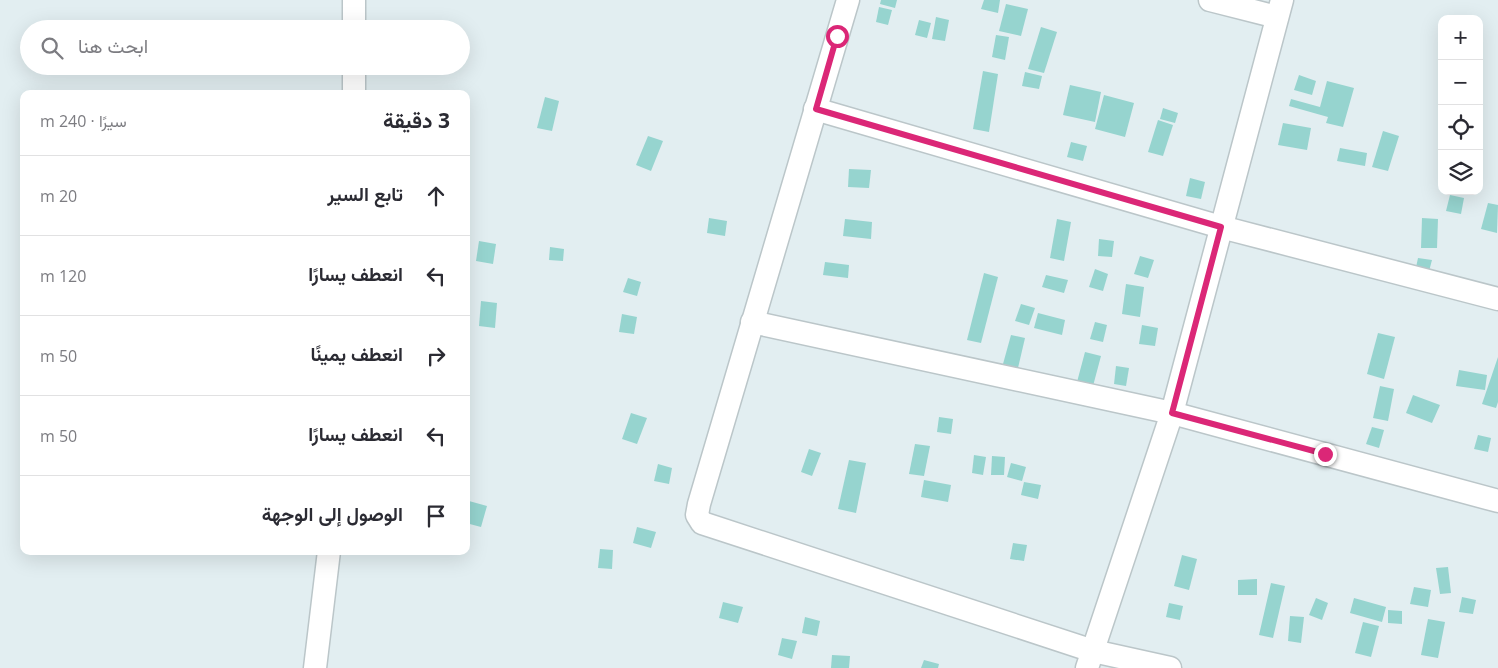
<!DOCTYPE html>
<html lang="ar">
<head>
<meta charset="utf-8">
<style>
	:root { --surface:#fff; --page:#f2f2f3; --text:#2b2b33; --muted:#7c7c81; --line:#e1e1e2 }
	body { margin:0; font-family:"Open Sans",Vazirmatn,sans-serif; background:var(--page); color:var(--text); direction:rtl }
	.controls { position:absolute; right:15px; top:15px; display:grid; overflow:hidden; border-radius:10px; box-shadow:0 5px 20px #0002 }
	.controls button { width:45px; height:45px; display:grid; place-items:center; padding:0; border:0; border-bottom:1px solid var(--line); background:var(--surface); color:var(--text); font:25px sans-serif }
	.stop { position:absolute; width:15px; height:15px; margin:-11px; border:4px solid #db2777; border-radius:50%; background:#fff }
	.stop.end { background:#db2777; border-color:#fff; box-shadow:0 1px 5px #0008 }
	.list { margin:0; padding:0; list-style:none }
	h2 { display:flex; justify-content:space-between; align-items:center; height:65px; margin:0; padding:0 20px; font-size:21px }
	h2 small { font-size:16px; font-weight:400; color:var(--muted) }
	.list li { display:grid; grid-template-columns:32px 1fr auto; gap:15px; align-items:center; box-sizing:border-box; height:80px; padding:0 20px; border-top:1px solid var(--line) }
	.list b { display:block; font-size:19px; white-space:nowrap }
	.list em { font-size:16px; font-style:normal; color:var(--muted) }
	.icon { flex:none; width:28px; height:28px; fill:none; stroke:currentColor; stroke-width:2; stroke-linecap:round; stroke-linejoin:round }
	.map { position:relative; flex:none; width:1498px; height:668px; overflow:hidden; direction:ltr }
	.search { position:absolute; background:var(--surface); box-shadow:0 5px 20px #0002; left:20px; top:20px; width:450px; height:55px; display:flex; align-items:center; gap:12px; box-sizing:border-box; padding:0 18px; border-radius:28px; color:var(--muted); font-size:19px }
	.panel { position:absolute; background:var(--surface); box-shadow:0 5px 20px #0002; left:20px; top:90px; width:450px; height:465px; border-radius:10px; direction:rtl }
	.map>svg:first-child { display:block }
	.building { fill:#96d4cf }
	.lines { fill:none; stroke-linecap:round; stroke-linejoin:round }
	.street-casing { stroke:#bbc6c9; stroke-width:25 }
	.street { stroke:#fff; stroke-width:22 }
	.route { stroke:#db2777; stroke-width:6 }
</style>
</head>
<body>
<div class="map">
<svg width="1498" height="668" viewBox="0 0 1498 668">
	<rect width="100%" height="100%" fill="#e2eef1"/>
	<g class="building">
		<path d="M 881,0 L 897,0 L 895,8 L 880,4 Z"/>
		<path d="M 984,0 L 1000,0 L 998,13 L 981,9 Z"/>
		<path d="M 1006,4 L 1028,9 L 1021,36 L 999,31 Z"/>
		<path d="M 879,7 L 892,10 L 888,25 L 876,22 Z"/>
		<path d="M 936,17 L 949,20 L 945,41 L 932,39 Z"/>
		<path d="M 919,20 L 931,23 L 927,38 L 915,35 Z"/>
		<path d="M 1041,27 L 1057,32 L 1044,73 L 1028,69 Z"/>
		<path d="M 996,35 L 1009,37 L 1005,60 L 992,57 Z"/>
		<path d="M 983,71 L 998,74 L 989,132 L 973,129 Z"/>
		<path d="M 1025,72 L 1042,76 L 1039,89 L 1022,86 Z"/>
		<path d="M 1299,75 L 1316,81 L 1312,95 L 1294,90 Z"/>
		<path d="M 1327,81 L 1354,88 L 1343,127 L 1326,123 L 1328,117 L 1289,106 L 1291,99 L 1320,107 Z"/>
		<path d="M 1070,85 L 1101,92 L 1095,122 L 1063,115 Z"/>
		<path d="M 1104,95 L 1134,103 L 1125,137 L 1095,129 Z"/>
		<path d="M 545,97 L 559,101 L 552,131 L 537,128 Z"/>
		<path d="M 1163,108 L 1178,113 L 1175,123 L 1160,119 Z"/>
		<path d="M 1158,120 L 1173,125 L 1163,156 L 1148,152 Z"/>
		<path d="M 1283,123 L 1311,128 L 1307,150 L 1278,145 Z"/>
		<path d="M 1383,131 L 1399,136 L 1388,171 L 1372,167 Z"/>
		<path d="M 648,136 L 663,141 L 651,171 L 636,165 Z"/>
		<path d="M 1071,142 L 1087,146 L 1083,161 L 1067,157 Z"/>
		<path d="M 1340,148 L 1367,153 L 1365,166 L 1337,161 Z"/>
		<path d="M 849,169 L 871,170 L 869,188 L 848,187 Z"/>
		<path d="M 1190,178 L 1205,182 L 1201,199 L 1186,196 Z"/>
		<path d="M 1450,195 L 1464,198 L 1461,214 L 1446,211 Z"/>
		<path d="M 1488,203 L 1498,205 L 1497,233 L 1481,229 Z"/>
		<path d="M 709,218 L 727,221 L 725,236 L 707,233 Z"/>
		<path d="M 1422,218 L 1438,219 L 1437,248 L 1421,248 Z"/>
		<path d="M 845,219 L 872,222 L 871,239 L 843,236 Z"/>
		<path d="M 1057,219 L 1071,222 L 1064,261 L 1050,258 Z"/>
		<path d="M 1099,239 L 1114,241 L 1112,257 L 1098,256 Z"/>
		<path d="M 479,241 L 496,244 L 493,264 L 476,261 Z"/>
		<path d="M 550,247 L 564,249 L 563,261 L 549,260 Z"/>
		<path d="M 1140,256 L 1154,260 L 1148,278 L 1134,274 Z"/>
		<path d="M 1418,258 L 1432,260 L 1428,275 L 1415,272 Z"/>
		<path d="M 825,262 L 849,265 L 848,278 L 823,275 Z"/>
		<path d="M 1095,269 L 1108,274 L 1103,291 L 1089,287 Z"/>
		<path d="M 984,273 L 998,277 L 981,343 L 967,340 Z"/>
		<path d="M 1046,275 L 1068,280 L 1064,293 L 1042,287 Z"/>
		<path d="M 628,278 L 641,282 L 637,296 L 623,292 Z"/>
		<path d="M 1126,284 L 1144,287 L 1140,317 L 1122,314 Z"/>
		<path d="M 481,301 L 497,303 L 495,328 L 479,326 Z"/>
		<path d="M 1021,304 L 1035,308 L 1029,325 L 1015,321 Z"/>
		<path d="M 1038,313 L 1065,320 L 1062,335 L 1034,328 Z"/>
		<path d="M 622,314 L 637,317 L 634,334 L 619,332 Z"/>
		<path d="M 1095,322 L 1107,325 L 1103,342 L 1090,339 Z"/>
		<path d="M 1142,325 L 1158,328 L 1155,346 L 1139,344 Z"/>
		<path d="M 1378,333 L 1395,337 L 1384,379 L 1367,374 Z"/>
		<path d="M 1011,335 L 1025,338 L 1018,368 L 1003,364 Z"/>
		<path d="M 1085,352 L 1101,356 L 1093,386 L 1077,382 Z"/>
		<path d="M 1498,357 L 1498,402 L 1496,408 L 1482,404 Z"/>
		<path d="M 1116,366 L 1129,368 L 1126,386 L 1114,384 Z"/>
		<path d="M 1459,370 L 1487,375 L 1485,390 L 1456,386 Z"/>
		<path d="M 1380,386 L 1394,389 L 1388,421 L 1373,418 Z"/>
		<path d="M 1413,395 L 1440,405 L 1432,423 L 1406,413 Z"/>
		<path d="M 631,413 L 647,418 L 637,444 L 622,439 Z"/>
		<path d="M 939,417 L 953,419 L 951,434 L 937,432 Z"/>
		<path d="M 1372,427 L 1384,430 L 1379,448 L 1366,444 Z"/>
		<path d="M 1478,435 L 1491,438 L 1488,452 L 1474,449 Z"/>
		<path d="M 915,444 L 930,446 L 924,476 L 909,474 Z"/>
		<path d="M 809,449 L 821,453 L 812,476 L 801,472 Z"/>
		<path d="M 974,455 L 986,457 L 983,475 L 972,473 Z"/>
		<path d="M 992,456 L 1005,457 L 1004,475 L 991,475 Z"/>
		<path d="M 849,460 L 866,463 L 856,513 L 838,509 Z"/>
		<path d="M 1011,463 L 1026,467 L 1022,481 L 1007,477 Z"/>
		<path d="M 658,464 L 672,468 L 669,484 L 654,481 Z"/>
		<path d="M 924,480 L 951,485 L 948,502 L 921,497 Z"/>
		<path d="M 1024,482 L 1041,485 L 1038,499 L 1021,495 Z"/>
		<path d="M 469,501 L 487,506 L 481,527 L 466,523 L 466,510 Z"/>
		<path d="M 637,527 L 656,532 L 651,548 L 633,543 Z"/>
		<path d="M 1013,543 L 1027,545 L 1024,561 L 1010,559 Z"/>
		<path d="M 600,549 L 613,550 L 612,569 L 598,568 Z"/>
		<path d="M 1182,555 L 1197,559 L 1189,590 L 1174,586 Z"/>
		<path d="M 1448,567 L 1451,593 L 1440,594 L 1436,568 Z"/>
		<path d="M 1257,579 L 1257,595 L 1238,595 L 1238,580 Z"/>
		<path d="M 1271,583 L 1285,586 L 1273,638 L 1259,635 Z"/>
		<path d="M 1414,587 L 1431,590 L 1428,607 L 1410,604 Z"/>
		<path d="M 1462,597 L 1476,600 L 1473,614 L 1459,612 Z"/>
		<path d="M 1316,598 L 1328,603 L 1322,620 L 1309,615 Z"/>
		<path d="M 1354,598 L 1386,607 L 1382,622 L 1350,613 Z"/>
		<path d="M 723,602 L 743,607 L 738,623 L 719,618 Z"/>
		<path d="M 1169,603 L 1183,606 L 1180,620 L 1166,617 Z"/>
		<path d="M 1388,610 L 1402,611 L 1402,624 L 1388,623 Z"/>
		<path d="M 1290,616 L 1304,617 L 1301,643 L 1288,641 Z"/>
		<path d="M 805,617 L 820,621 L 817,636 L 802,633 Z"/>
		<path d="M 1428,619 L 1445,622 L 1438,658 L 1421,655 Z"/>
		<path d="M 1363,622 L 1379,626 L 1371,657 L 1355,653 Z"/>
		<path d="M 782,638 L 797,641 L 792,659 L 778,655 Z"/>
		<path d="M 832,655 L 850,656 L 849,668 L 831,668 Z"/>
		<path d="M 924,660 L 939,664 L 938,668 L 921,668 Z"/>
	</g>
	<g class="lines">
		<defs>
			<g id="street">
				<path d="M 354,0 L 354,29"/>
				<path d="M 848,0 L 699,504 L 697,515 L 702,523 L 1093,651 L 1170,668"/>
				<path d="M 1210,0 L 1277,17"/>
				<path d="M 354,66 L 354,94"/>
				<path d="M 815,109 L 1221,227 L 1498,299"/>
				<path d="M 752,322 L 1172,413 L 1498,501"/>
				<path d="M 315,668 L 329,551"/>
				<path d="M 1087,668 L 1172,413 L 1282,0"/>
			</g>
		</defs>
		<use href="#street" class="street-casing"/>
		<use href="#street" class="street"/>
	</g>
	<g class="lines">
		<path class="route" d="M 837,36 L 816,109 L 1221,227 L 1172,413 L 1325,454"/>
	</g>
</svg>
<div class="controls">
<button>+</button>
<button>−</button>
<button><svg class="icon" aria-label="locate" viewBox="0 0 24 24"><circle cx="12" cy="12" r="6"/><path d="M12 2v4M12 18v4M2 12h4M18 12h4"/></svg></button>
<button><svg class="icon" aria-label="layers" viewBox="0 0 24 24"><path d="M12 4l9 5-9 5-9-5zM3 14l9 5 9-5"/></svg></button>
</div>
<div class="stop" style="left:837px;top:36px"></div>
<div class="stop end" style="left:1325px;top:454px"></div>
<div class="search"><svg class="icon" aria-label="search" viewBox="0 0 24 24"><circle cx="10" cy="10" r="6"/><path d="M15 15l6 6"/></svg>ابحث هنا</div>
<section class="panel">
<h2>3 دقيقة<small>سيرًا · 240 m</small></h2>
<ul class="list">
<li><svg class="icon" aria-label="ahead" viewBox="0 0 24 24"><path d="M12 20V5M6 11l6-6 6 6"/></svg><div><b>تابع السير</b></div><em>20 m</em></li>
<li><svg class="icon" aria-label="left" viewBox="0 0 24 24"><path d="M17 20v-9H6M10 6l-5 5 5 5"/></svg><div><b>انعطف يسارًا</b></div><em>120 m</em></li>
<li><svg class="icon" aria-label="right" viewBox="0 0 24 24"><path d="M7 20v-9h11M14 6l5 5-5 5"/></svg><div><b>انعطف يمينًا</b></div><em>50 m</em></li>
<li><svg class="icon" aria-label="left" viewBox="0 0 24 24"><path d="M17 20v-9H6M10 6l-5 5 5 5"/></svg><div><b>انعطف يسارًا</b></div><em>50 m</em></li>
<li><svg class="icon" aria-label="arrive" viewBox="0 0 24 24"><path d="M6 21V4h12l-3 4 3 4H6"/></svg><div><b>الوصول إلى الوجهة</b></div></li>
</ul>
</section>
</div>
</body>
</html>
